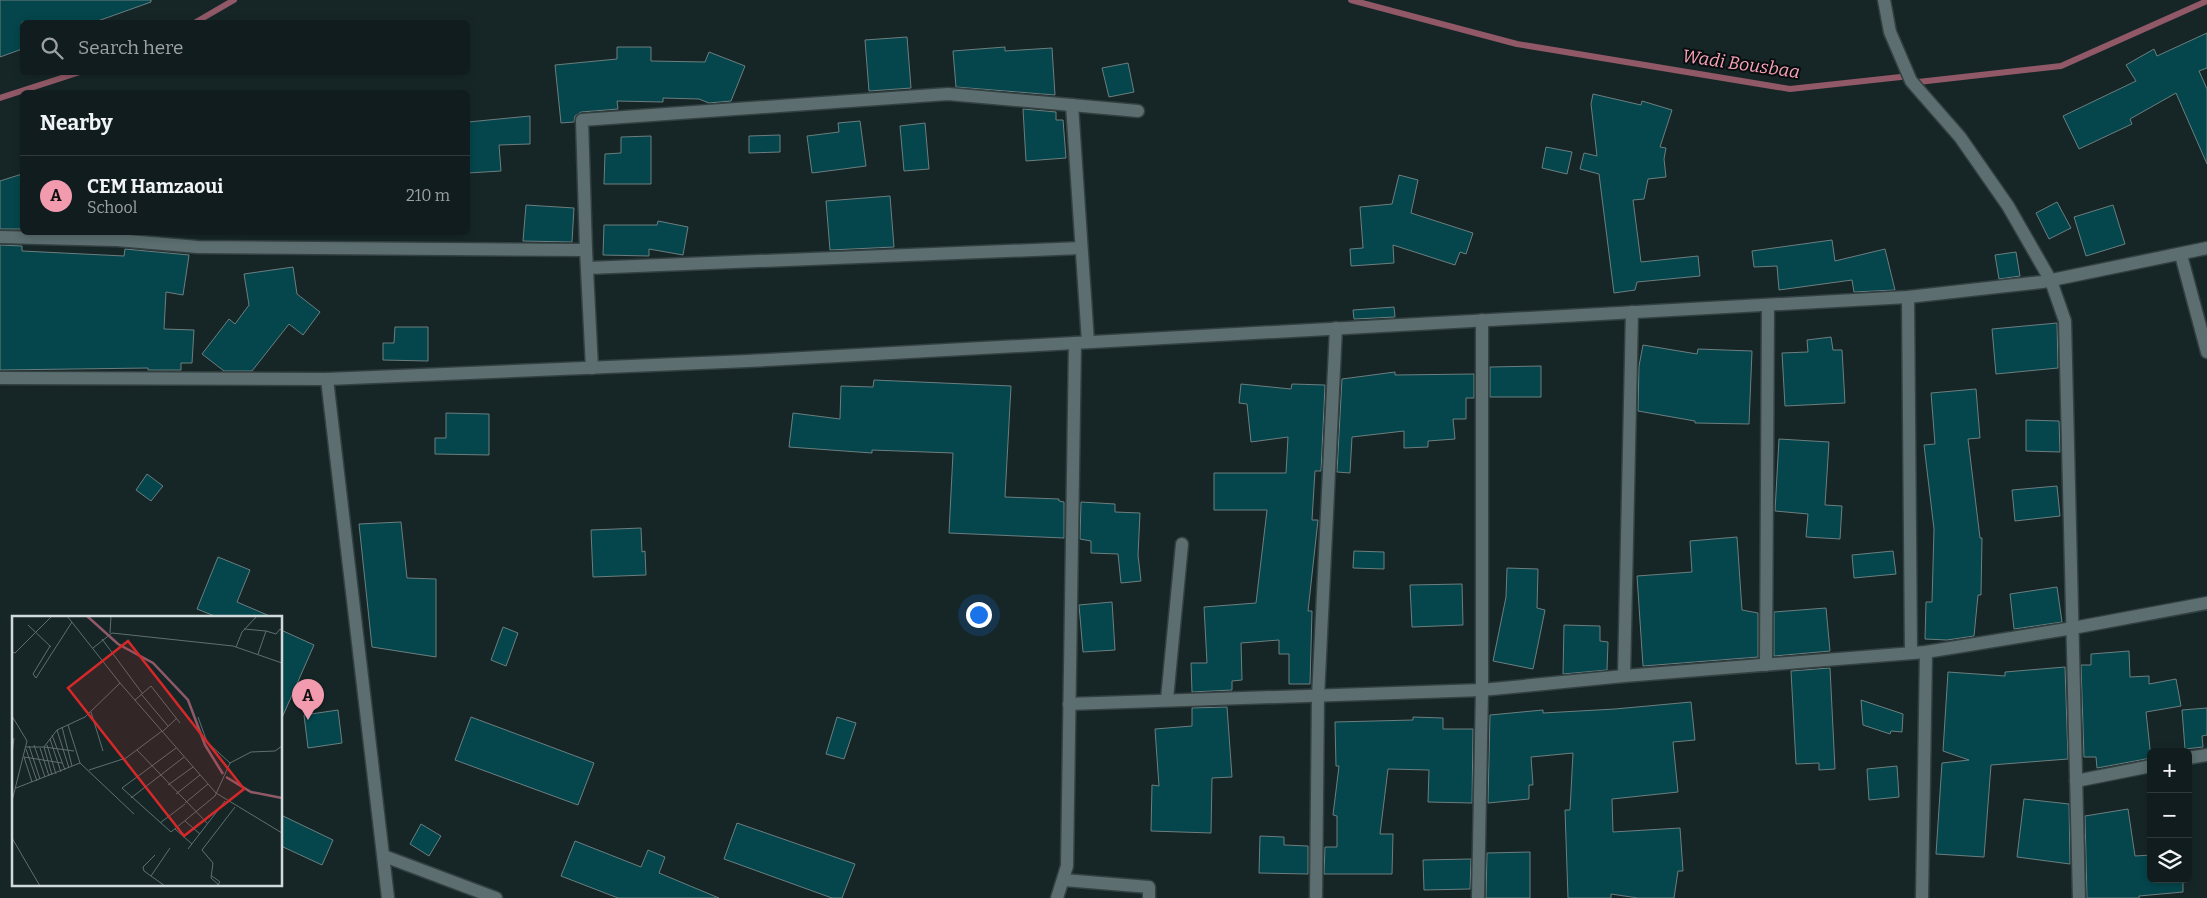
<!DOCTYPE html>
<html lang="en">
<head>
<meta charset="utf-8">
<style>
	:root { --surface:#101c1d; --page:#192526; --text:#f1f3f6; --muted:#9ca1a4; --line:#303a3b; --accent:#f29aae }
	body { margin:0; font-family:Bitter,serif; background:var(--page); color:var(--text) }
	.controls { position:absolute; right:15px; bottom:15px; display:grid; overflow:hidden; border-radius:8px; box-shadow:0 2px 8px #0003 }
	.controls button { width:45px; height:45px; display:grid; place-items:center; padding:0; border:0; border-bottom:1px solid var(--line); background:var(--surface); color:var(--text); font:25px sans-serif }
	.you { position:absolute; left:978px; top:614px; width:18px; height:18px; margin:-12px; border:4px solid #fff; border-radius:50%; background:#1a73e8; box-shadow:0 0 0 8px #1a73e833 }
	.badge { display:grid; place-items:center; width:32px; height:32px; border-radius:50%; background:var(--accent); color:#111; font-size:16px; font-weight:700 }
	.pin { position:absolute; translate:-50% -41px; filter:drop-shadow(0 1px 2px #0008) }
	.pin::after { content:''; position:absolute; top:26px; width:18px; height:15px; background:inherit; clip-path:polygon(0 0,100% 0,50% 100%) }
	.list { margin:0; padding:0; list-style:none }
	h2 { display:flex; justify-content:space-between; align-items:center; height:65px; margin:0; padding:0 20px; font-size:21px }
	h2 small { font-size:16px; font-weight:400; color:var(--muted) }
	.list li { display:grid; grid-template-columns:32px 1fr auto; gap:15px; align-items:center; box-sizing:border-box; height:80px; padding:0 20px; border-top:1px solid var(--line) }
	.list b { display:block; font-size:19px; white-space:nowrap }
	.list p { margin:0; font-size:16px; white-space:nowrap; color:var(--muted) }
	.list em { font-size:16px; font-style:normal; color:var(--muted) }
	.icon { flex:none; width:28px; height:28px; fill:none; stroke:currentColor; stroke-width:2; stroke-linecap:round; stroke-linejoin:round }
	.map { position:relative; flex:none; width:2207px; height:898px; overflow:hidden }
	.search { position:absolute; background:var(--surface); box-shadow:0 2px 8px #0003; left:20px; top:20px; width:450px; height:55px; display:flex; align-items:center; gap:12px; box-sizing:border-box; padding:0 18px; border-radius:8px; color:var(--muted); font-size:19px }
	.panel { position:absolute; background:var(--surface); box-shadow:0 2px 8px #0003; left:20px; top:90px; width:450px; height:145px; border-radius:8px }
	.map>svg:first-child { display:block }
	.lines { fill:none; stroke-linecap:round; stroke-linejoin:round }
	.stream { stroke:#915967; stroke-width:6 }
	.building { fill:#04464c; stroke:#6c7e80 }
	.minor-casing { stroke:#334041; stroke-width:15 }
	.minor { stroke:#5c6e70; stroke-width:12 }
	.labels { text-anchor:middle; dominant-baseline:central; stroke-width:4; stroke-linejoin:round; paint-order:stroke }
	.water-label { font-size:18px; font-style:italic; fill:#f9a2b6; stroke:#070d0e }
	.inset-river { fill:none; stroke:#915967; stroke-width:2.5 }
	.inset-road { fill:none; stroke:#606e6f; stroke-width:1 }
	.view { fill:#d62828; fill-opacity:0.15; stroke:#d62828; stroke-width:2.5 }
	.inset-edge { fill:none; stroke:#d0dadb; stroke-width:2.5 }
</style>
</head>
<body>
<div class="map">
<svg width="2207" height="898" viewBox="0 0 2207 898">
	<rect width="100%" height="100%" fill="#162627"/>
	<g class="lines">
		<g class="stream">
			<path d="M 1351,0 L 1517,44 L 1790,89 L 1910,76 L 1918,82 L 2061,66 L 2207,1"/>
			<path d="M 196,22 L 234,0"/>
			<path d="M 0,98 L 80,72"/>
		</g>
	</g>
	<g class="building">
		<path d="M 0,0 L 151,0 L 151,2 L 95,22 L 22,22 L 22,49 L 0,57 Z"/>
		<path d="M 2207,33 L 2207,68 L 2199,71 L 2207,89 L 2207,164 L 2176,93 L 2130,119 L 2132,124 L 2079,149 L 2063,116 L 2136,81 L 2126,65 L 2154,49 L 2157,56 Z"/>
		<path d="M 907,37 L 911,88 L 869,91 L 865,40 Z"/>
		<path d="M 617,47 L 651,47 L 651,61 L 705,62 L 709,52 L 745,66 L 731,101 L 709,103 L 699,99 L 663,98 L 663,102 L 617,101 L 618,109 L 581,112 L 575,116 L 574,122 L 561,123 L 555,65 L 617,59 Z"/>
		<path d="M 1005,47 L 1005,51 L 1052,48 L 1055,95 L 956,87 L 953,51 Z"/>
		<path d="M 1128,63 L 1134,92 L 1109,97 L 1102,68 Z"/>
		<path d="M 1593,94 L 1641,105 L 1642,101 L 1672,110 L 1660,147 L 1666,148 L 1664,159 L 1666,177 L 1648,179 L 1644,199 L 1633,200 L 1641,262 L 1698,256 L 1700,276 L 1637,282 L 1635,290 L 1614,293 L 1599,174 L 1580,169 L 1584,153 L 1597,156 L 1591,104 Z"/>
		<path d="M 1023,109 L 1056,112 L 1056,120 L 1063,120 L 1066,158 L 1026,161 Z"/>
		<path d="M 530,116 L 530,144 L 499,145 L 501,171 L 468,173 L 468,122 Z"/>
		<path d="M 860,121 L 866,166 L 812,173 L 807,136 L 839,132 L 838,123 Z"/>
		<path d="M 925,123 L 929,169 L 904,171 L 900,126 Z"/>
		<path d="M 780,135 L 780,152 L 749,153 L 749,136 Z"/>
		<path d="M 651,136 L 651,184 L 604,184 L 605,154 L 621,153 L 621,137 Z"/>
		<path d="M 1546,147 L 1572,152 L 1567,174 L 1542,168 Z"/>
		<path d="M 22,174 L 22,229 L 0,229 L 0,181 Z"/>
		<path d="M 1399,175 L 1418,180 L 1411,213 L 1473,233 L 1466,254 L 1460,252 L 1455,265 L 1393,245 L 1394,263 L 1351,266 L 1350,249 L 1363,248 L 1360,207 L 1392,204 Z"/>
		<path d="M 890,196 L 894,247 L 830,250 L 826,201 Z"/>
		<path d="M 2057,202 L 2071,228 L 2049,239 L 2036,213 Z"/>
		<path d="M 526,205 L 574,208 L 572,242 L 523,241 Z"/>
		<path d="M 2113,205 L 2125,244 L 2086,256 L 2074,217 Z"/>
		<path d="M 658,221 L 688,227 L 683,255 L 649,249 L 649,256 L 603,255 L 604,225 L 657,225 Z"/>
		<path d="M 1832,240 L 1835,261 L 1885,249 L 1895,290 L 1854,292 L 1852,280 L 1779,290 L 1777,266 L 1754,267 L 1752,251 Z"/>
		<path d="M 0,245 L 22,246 L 22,251 L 124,256 L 125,249 L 189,255 L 183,295 L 166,292 L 164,329 L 194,330 L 192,363 L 181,363 L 181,370 L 148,370 L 148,368 L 0,370 Z"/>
		<path d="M 2016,252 L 2020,276 L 1999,279 L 1995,255 Z"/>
		<path d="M 293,267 L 297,294 L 320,312 L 303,335 L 289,324 L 252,371 L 224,371 L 202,354 L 229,319 L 235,324 L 249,305 L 244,274 Z"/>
		<path d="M 1394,307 L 1395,317 L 1354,319 L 1353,310 Z"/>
		<path d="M 2057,323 L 2058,368 L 1996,374 L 1992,329 Z"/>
		<path d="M 395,327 L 428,327 L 428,361 L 383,360 L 383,343 L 394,343 Z"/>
		<path d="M 1831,337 L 1833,350 L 1842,350 L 1845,403 L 1785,406 L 1782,353 L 1808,352 L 1807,340 Z"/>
		<path d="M 1643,345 L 1697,354 L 1698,349 L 1752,351 L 1749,424 L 1695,423 L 1695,421 L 1638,411 L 1639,366 Z"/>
		<path d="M 1541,366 L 1541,397 L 1490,397 L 1490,367 Z"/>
		<path d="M 1395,372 L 1395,375 L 1474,374 L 1474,398 L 1466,398 L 1466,419 L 1453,419 L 1455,439 L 1428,441 L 1428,447 L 1404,448 L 1404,431 L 1352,437 L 1350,473 L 1337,472 L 1342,379 Z"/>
		<path d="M 874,380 L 1011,386 L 1005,497 L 1059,499 L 1059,501 L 1064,502 L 1064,538 L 949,533 L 953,453 L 872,450 L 872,453 L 789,447 L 793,413 L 840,419 L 841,386 L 873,387 Z"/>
		<path d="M 1241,384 L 1291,389 L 1292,384 L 1325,385 L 1321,471 L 1315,471 L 1312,520 L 1318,520 L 1308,611 L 1312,611 L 1310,684 L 1289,684 L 1289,654 L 1279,654 L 1279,640 L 1241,643 L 1242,680 L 1232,681 L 1232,690 L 1192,692 L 1191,663 L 1207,663 L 1204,607 L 1256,603 L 1267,510 L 1214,510 L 1214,473 L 1286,473 L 1288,437 L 1251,442 L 1247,404 L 1239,403 Z"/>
		<path d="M 1976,389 L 1980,438 L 1968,439 L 1980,538 L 1982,538 L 1981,595 L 1978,595 L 1974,636 L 1947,640 L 1925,639 L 1926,602 L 1932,602 L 1934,529 L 1924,445 L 1935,444 L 1931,393 Z"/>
		<path d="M 446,413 L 489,414 L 489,455 L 435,454 L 435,438 L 446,438 Z"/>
		<path d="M 2026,420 L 2059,421 L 2060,452 L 2026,451 Z"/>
		<path d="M 1779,439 L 1829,442 L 1825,505 L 1842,506 L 1840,539 L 1806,537 L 1808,514 L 1775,511 Z"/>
		<path d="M 147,474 L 163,486 L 151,501 L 136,490 Z"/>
		<path d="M 2057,486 L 2060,516 L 2015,521 L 2012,490 Z"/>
		<path d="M 1081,502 L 1115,504 L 1115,512 L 1140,513 L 1138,555 L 1141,581 L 1121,583 L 1118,554 L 1091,553 L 1091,541 L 1080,539 Z"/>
		<path d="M 401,522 L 407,578 L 436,579 L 436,657 L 372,647 L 359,524 Z"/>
		<path d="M 641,528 L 642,552 L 645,551 L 646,575 L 593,577 L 591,530 Z"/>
		<path d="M 1737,537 L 1742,610 L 1758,613 L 1758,657 L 1643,666 L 1637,576 L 1692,572 L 1690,541 Z"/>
		<path d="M 1354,551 L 1384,552 L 1384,569 L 1353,568 Z"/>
		<path d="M 1893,551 L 1896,574 L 1854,578 L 1852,555 Z"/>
		<path d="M 218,557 L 250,570 L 237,602 L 272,617 L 217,617 L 197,609 Z"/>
		<path d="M 1507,568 L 1538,569 L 1537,608 L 1545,610 L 1533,669 L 1493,661 L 1506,597 Z"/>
		<path d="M 1462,584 L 1463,625 L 1412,627 L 1410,585 Z"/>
		<path d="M 2057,587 L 2062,622 L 2014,629 L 2010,594 Z"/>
		<path d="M 1112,602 L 1115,650 L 1083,652 L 1079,605 Z"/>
		<path d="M 1826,608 L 1830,651 L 1774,656 L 1774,612 Z"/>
		<path d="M 1564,625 L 1600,626 L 1600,641 L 1608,642 L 1607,670 L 1563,674 Z"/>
		<path d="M 503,627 L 518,633 L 506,666 L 491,660 Z"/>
		<path d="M 281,630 L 314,645 L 281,720 Z"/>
		<path d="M 2129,651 L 2130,677 L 2149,676 L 2149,684 L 2176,679 L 2181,706 L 2146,712 L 2151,758 L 2097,768 L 2096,757 L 2084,757 L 2081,665 L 2091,665 L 2091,654 Z"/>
		<path d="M 2065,667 L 2068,759 L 1991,765 L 1984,857 L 1936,854 L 1942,763 L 1969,760 L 1943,751 L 1948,672 L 2005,676 L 2005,672 Z"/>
		<path d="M 1830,668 L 1835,769 L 1819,770 L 1819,763 L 1796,764 L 1791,671 Z"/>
		<path d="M 1861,700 L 1903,714 L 1902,732 L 1891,731 L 1890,734 L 1863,725 Z"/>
		<path d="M 1691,702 L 1695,740 L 1673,742 L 1678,792 L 1612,799 L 1613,832 L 1680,828 L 1683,871 L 1678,871 L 1674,898 L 1638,898 L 1611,894 L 1611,898 L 1568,898 L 1565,810 L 1570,810 L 1573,753 L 1531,757 L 1533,785 L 1529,785 L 1529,799 L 1488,803 L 1490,715 L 1543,710 L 1543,713 L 1615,709 Z"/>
		<path d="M 1227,707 L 1232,777 L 1212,778 L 1211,833 L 1151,831 L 1152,785 L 1159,786 L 1155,729 L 1192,726 L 1192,708 Z"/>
		<path d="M 2207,708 L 2207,735 L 2202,736 L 2203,747 L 2185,749 L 2182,710 Z"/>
		<path d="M 338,710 L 342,743 L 308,748 L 304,715 Z"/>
		<path d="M 471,717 L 594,763 L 578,805 L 455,760 Z"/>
		<path d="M 837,717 L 856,723 L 844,759 L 826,754 Z"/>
		<path d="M 1413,717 L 1443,718 L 1443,729 L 1473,729 L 1472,803 L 1428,802 L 1429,770 L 1388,769 L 1380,834 L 1393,834 L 1392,874 L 1324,874 L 1325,847 L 1337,847 L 1337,816 L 1333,815 L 1339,766 L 1336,766 L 1335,722 L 1413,720 Z"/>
		<path d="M 1897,766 L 1899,797 L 1869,800 L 1867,769 Z"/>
		<path d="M 2024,799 L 2069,804 L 2070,864 L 2017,857 Z"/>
		<path d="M 2128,809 L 2135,856 L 2151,855 L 2151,879 L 2183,879 L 2183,892 L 2139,896 L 2139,898 L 2087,898 L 2085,816 Z"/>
		<path d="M 281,815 L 333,840 L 322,865 L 281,846 Z"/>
		<path d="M 737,823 L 855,864 L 842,898 L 832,898 L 724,859 Z"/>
		<path d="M 421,824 L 441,836 L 429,856 L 410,844 Z"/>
		<path d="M 1260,836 L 1284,837 L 1284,845 L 1308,846 L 1308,874 L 1259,873 Z"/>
		<path d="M 575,841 L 641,867 L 648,850 L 665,857 L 659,873 L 719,898 L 618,898 L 561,876 Z"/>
		<path d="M 1530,852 L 1530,898 L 1486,898 L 1487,853 Z"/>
		<path d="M 1471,859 L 1470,889 L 1424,890 L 1423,860 Z"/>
	</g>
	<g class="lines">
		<defs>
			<g id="minor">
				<path d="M 1884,0 L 1890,32 L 1911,81 L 1960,137 L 2008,206 L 2051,281 L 2065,321 L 2079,898"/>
				<path d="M 1072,105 L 1088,342"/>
				<path d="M 0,237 L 117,240 L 198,247 L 586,250"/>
				<path d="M 2181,255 L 2207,352"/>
				<path d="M 588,268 L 1081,248"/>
				<path d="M 1908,297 L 1911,653"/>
				<path d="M 592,368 L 586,250 L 582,120 L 948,94 L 1138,111"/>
				<path d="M 0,378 L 327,379 L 748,361 L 1908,297 L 2042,282 L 2207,248"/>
				<path d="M 327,379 L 388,898"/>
				<path d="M 1766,665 L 1768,305"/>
				<path d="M 1624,676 L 1632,312"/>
				<path d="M 1167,699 L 1182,544"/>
				<path d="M 1069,704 L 1482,690 L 1624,676 L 1926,652 L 2073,628 L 2207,603"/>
				<path d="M 2188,758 L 2207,755"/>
				<path d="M 2076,781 L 2151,766"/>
				<path d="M 384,856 L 496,898"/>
				<path d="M 1064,880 L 1149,887 L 1149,898"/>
				<path d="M 1057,898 L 1067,866 L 1075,343"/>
				<path d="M 1316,898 L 1318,697 L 1336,328"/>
				<path d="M 1478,898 L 1482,690 L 1482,320"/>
				<path d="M 1922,898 L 1926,652"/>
			</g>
		</defs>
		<use href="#minor" class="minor-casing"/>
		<use href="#minor" class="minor"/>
	</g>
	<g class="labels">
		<g class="water-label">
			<text transform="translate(1741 64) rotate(8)">Wadi Bousbaa</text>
		</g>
	</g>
	<g transform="translate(12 616)">
		<rect width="270" height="270" fill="#162627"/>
		<path class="inset-river" d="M 75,0 L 106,28 L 141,47 L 176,84 L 193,129 L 211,158M 214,161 L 239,176 L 270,182"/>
		<path class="inset-road" d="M 55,0 L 108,67 L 204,177 L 270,217M 16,9 L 39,31M 232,13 L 254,15 L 246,38M 254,15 L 264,18 L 268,13 L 270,15M 98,17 L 99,0M 90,23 L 130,77M 38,30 L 21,58 L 24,62 L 60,6M 224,31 L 230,16 L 245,0M 81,32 L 100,17 L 221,30 L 270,47M 0,36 L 3,37 L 40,0M 129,78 L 156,110M 123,84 L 139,70 L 168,107M 79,96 L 91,135M 0,100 L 15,125 L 0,185M 186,101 L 195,126 L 218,147M 56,109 L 68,147 L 122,198M 50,111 L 60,150M 45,114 L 57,152M 150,116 L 165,102M 40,119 L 53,154M 38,123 L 49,156M 22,129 L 33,161M 35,129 L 44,158M 17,130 L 28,163M 14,131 L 32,131 L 45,114 L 73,101 L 108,67M 28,132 L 37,160M 164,132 L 110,172 L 159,216 L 203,180 L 218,147 L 239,136 L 263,135 L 270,130M 14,133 L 25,165M 125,134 L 196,208M 0,138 L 2,122M 77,154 L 114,142 L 150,115M 40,159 L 32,131 L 62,135M 20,166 L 12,141 L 50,147M 156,169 L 181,151M 4,172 L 68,147M 164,178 L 188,159M 119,182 L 172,141M 173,187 L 196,168M 173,205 L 188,218M 148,207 L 173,188M 163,213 L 180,228M 0,222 L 28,270M 176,233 L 213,185M 143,239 L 131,251 L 132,255 L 153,270M 139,260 L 158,232M 200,260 L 208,266 L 205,270M 208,270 L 199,262 L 201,247 L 190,234 L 223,191"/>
		<path class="view" d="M 116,25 L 232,173 L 172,220 L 56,72 Z"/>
		<rect width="270" height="270" class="inset-edge"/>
	</g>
</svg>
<div class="controls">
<button>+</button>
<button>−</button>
<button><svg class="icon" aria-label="layers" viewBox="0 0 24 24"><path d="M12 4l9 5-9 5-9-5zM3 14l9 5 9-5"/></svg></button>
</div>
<div class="you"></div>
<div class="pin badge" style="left:308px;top:720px">A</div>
<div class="search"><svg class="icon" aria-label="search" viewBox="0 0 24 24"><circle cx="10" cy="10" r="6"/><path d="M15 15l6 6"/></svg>Search here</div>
<section class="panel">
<h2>Nearby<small></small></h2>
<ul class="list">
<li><span class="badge">A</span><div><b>CEM Hamzaoui</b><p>School</p></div><em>210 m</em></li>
</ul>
</section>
</div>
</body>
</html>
